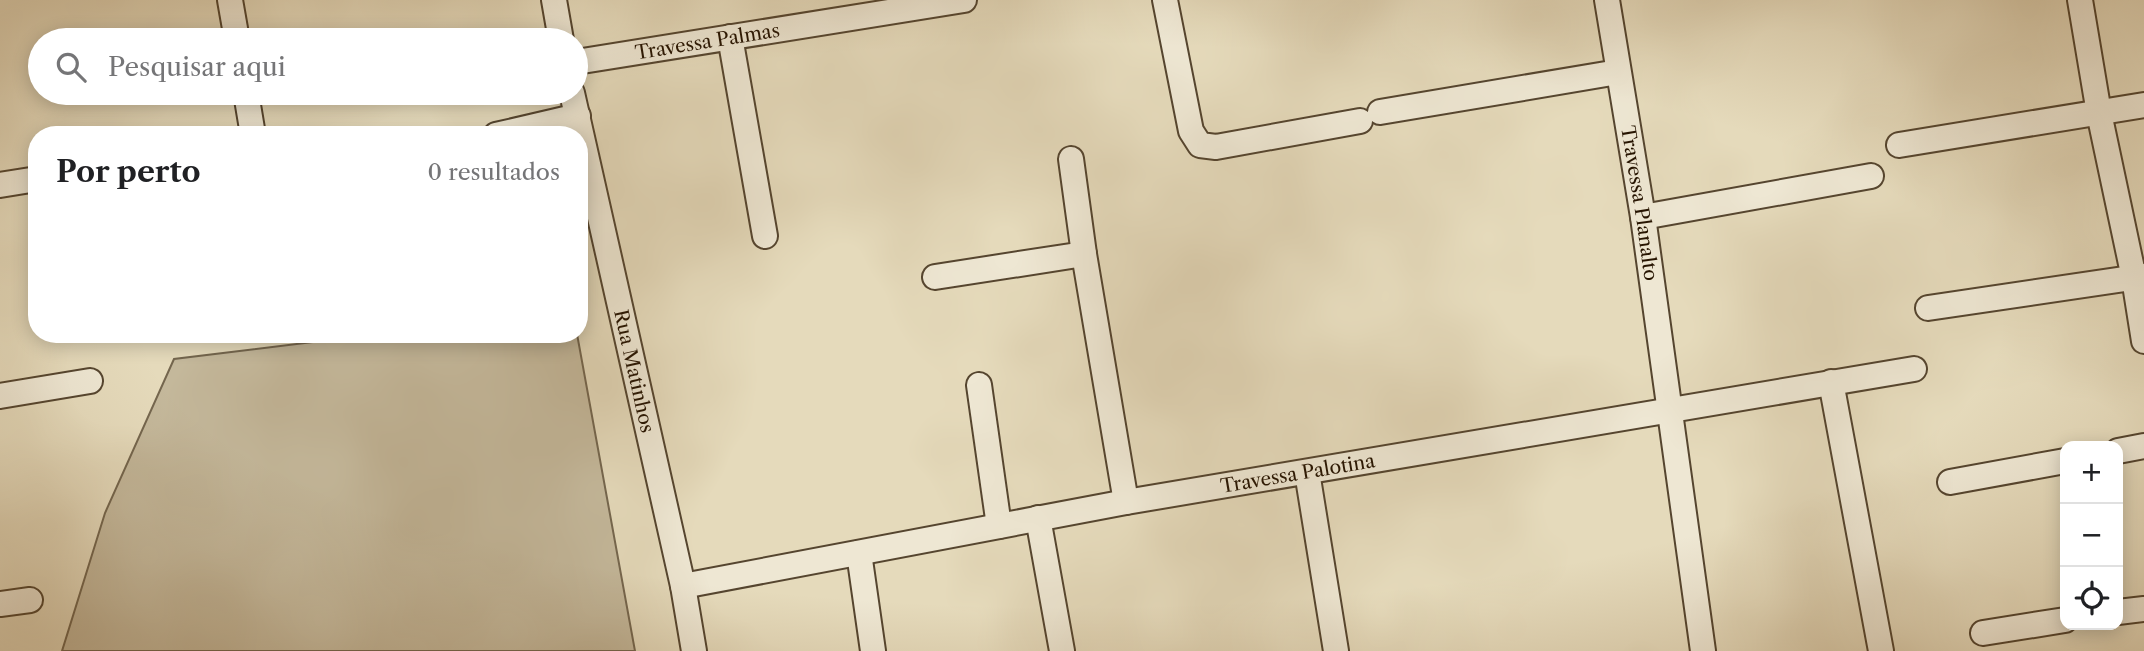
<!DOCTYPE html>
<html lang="pt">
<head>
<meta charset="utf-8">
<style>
	:root { --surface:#fff; --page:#f2f2f2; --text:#202124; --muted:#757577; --line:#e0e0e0 }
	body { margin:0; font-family:"Libre Caslon Text",serif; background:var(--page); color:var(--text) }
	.controls { position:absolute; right:21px; bottom:21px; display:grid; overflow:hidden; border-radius:14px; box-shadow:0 4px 18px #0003 }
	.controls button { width:63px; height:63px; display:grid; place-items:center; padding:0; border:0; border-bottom:2px solid var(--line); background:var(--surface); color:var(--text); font:35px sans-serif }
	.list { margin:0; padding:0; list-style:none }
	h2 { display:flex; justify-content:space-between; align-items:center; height:91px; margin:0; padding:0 28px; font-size:30px }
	h2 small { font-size:23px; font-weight:400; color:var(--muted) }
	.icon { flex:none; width:38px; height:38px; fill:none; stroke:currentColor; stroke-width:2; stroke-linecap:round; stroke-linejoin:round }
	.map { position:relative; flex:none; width:2144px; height:651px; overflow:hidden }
	.search { position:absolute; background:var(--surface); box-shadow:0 4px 18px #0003; left:28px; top:28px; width:560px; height:77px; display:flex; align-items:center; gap:18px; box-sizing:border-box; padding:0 24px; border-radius:38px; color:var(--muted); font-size:26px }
	.panel { position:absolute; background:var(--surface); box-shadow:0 4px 18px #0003; left:28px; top:126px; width:560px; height:217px; border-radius:28px }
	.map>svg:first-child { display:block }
	.green { fill:#c4b89b; stroke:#74664e; stroke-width:2 }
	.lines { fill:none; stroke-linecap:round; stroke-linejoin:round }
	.minor-casing { stroke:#55452f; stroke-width:28 }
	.minor { stroke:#eee7d3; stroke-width:24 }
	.labels { text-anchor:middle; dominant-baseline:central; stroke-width:5; stroke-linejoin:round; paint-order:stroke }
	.street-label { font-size:19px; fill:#251300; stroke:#eee7d3 }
</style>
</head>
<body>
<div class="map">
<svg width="2144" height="651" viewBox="0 0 2144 651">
	<rect width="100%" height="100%" fill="#e5dabb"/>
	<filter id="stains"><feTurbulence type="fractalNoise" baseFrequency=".00286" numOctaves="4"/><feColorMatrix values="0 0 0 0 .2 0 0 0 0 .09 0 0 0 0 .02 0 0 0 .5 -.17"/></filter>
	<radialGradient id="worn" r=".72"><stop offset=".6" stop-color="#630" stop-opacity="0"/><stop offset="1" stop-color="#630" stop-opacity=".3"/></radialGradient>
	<path class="green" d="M 378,334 L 577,334 L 635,651 L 62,651 L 105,513 L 174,359 Z"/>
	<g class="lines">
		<defs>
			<g id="minor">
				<path d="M 230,0 L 237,40"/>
				<path d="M 554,0 L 561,40"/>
				<path d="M 1165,0 L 1191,131 L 1200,145 L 1216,147 L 1360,121"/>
				<path id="s1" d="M 1607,0 L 1643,217 L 1703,651"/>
				<path d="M 2080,0 L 2099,113 L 2134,278 L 2144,341"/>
				<path d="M 730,37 L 765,236"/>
				<path id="s2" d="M 576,62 L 964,0"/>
				<path d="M 246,93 L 253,135"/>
				<path id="s3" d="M 572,93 L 683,586 L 694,651"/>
				<path d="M 1380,112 L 1618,72"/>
				<path d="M 496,135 L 578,116"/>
				<path d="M 1899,145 L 2144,105"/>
				<path d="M 1071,159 L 1084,254 L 1126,502"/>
				<path d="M 0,185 L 37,179"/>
				<path d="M 1643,217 L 1871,176"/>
				<path d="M 935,277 L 1084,254"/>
				<path d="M 1928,308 L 2144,276"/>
				<path d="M 1831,382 L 1881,651"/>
				<path d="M 979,385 L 999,526"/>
				<path d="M 0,396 L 90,381"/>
				<path d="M 2118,451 L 2144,446"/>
				<path d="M 1307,472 L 1336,651"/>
				<path d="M 1950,482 L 2065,461"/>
				<path d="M 1038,518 L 1062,651"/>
				<path d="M 859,553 L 873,651"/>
				<path id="s4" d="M 683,586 L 1126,502 L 1914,369"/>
				<path d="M 0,604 L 30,600"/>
				<path d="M 2118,612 L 2144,609"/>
				<path d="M 1983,633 L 2065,620"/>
			</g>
		</defs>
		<use href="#minor" class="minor-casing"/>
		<use href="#minor" class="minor"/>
	</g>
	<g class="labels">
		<g class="street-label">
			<text stroke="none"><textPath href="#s2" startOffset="133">Travessa Palmas</textPath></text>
			<text stroke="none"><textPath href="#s1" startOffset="206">Travessa Planalto</textPath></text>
			<text stroke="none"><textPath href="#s3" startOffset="285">Rua Matinhos</textPath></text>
			<text stroke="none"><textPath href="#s4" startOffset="625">Travessa Palotina</textPath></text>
		</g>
	</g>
	<rect width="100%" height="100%" filter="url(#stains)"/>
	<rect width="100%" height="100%" fill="url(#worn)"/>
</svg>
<div class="controls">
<button>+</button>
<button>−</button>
<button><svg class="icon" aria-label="locate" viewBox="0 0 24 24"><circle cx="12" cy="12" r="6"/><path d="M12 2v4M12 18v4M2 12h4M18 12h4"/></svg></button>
</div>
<div class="search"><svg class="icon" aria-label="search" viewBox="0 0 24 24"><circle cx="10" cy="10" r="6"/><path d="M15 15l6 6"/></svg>Pesquisar aqui</div>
<section class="panel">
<h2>Por perto<small>0 resultados</small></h2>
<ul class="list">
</ul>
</section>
</div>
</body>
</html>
